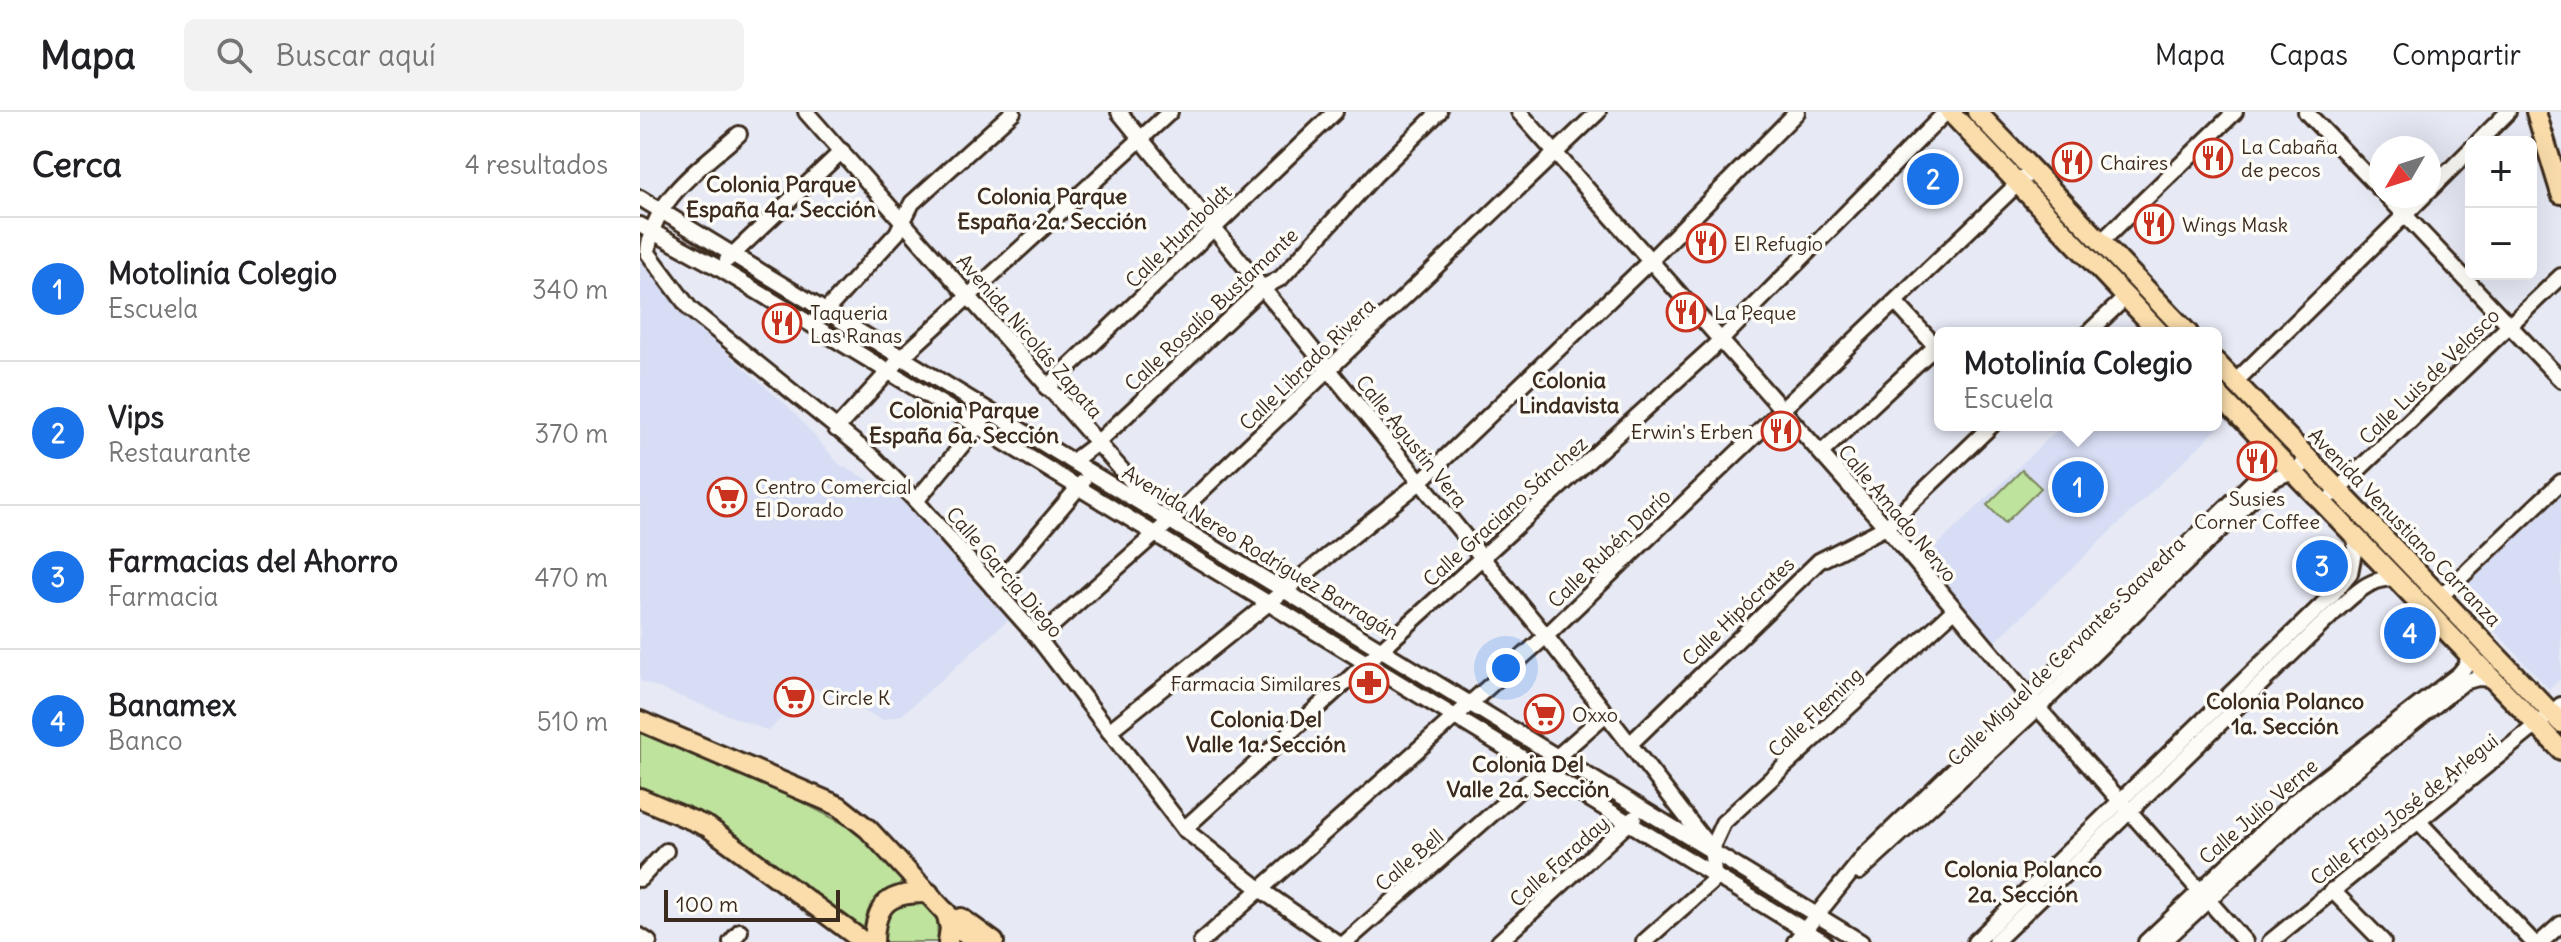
<!DOCTYPE html>
<html lang="es">
<head>
<meta charset="utf-8">
<style>
	:root { --surface:#fff; --page:#f2f2f2; --text:#202124; --muted:#757577; --line:#e0e0e0; --accent:#1a73e8 }
	body { margin:0; font-family:Delius,sans-serif; background:var(--page); color:var(--text) }
	.controls { position:absolute; right:24px; top:24px; display:grid; overflow:hidden; border-radius:12px; box-shadow:0 8px 32px #0002 }
	.controls button { width:72px; height:72px; display:grid; place-items:center; padding:0; border:0; border-bottom:2px solid var(--line); background:var(--surface); color:var(--text); font:40px sans-serif }
	.compass { position:absolute; left:1729px; top:24px; width:72px; height:72px; border-radius:50%; background:var(--surface); box-shadow:0 8px 32px #0002; rotate:231deg }
	.scale { position:absolute; left:24px; bottom:20px; width:176px; box-sizing:border-box; padding-left:8px; border:4px solid #3b2a1e; border-top:0; font-size:22px; line-height:28px; white-space:nowrap; color:#3b2a1e; -webkit-text-stroke:6px #fdfcf7; paint-order:stroke }
	.you { position:absolute; left:866px; top:556px; width:28px; height:28px; margin:-20px; border:6px solid #fff; border-radius:50%; background:#1a73e8; box-shadow:0 0 0 12px #1a73e833 }
	.badge { display:grid; place-items:center; width:52px; height:52px; border-radius:50%; background:var(--accent); color:#fff; font-size:26px; font-weight:700 }
	.pin { position:absolute; translate:-50% -50%; border:4px solid #fff; box-shadow:0 2px 8px #0006 }
	.popup { position:absolute; left:1294px; top:215px; width:288px; height:104px; box-sizing:border-box; display:grid; place-content:center; border-radius:12px; background:var(--surface); filter:drop-shadow(0 2px 6px #0005); font-size:26px; white-space:nowrap; color:var(--muted) }
	.popup b { font-size:30px; color:var(--text) }
	.popup::after { content:''; position:absolute; left:50%; top:100%; margin-left:-16px; border:16px solid transparent; border-top-color:var(--surface) }
	.list { margin:0; padding:0; list-style:none }
	h2 { display:flex; justify-content:space-between; align-items:center; height:104px; margin:0; padding:0 32px; font-size:34px }
	h2 small { font-size:26px; font-weight:400; color:var(--muted) }
	.list li { display:grid; grid-template-columns:52px 1fr auto; gap:24px; align-items:center; box-sizing:border-box; height:144px; padding:0 32px; border-top:2px solid var(--line) }
	.list b { display:block; font-size:30px; white-space:nowrap }
	.list p { margin:0; font-size:26px; white-space:nowrap; color:var(--muted) }
	.list em { font-size:26px; font-style:normal; color:var(--muted) }
	.icon { flex:none; width:44px; height:44px; fill:none; stroke:currentColor; stroke-width:2; stroke-linecap:round; stroke-linejoin:round }
	.map { position:relative; flex:none; width:1921px; height:830px; overflow:hidden }
	header { display:flex; align-items:center; gap:48px; box-sizing:border-box; height:112px; padding:0 40px; background:var(--surface); border-bottom:2px solid var(--line) }
	header strong { font-size:38px }
	nav { display:flex; gap:44px; margin-inline-start:auto; font-size:28px }
	.search { width:560px; height:72px; background:var(--page); display:flex; align-items:center; gap:20px; box-sizing:border-box; padding:0 28px; border-radius:12px; color:var(--muted); font-size:30px }
	main { display:flex }
	aside { flex:1; background:var(--surface) }
	.map>svg:first-child { display:block }
	.built { fill:#d7ddf4 }
	.green { fill:#bee39d; stroke:#7c865e; stroke-width:2 }
	.lines { fill:none; stroke-linecap:round; stroke-linejoin:round }
	.minor-casing { stroke:#3b2a1e; stroke-width:20 }
	.major-casing { stroke:#3b2a1e; stroke-width:24 }
	.minor { stroke:#fdfcf7; stroke-width:14 }
	.major { stroke:#faddab; stroke-width:18 }
	.labels { text-anchor:middle; dominant-baseline:central; stroke-width:7; stroke-linejoin:round; paint-order:stroke }
	.poi-label { font-size:20px; fill:#3b2a1e; stroke:#fdfcf7; text-anchor:start }
	.street-label { font-size:20px; fill:#3b2a1e; stroke:#fdfcf7 }
	.neighbourhood-label { font-size:22px; font-weight:bold; fill:#3b2a1e; stroke:#fdfcf7 }
</style>
</head>
<body>
<header>
<strong>Mapa</strong>
<div class="search"><svg class="icon" aria-label="search" viewBox="0 0 24 24"><circle cx="10" cy="10" r="6"/><path d="M15 15l6 6"/></svg>Buscar aquí</div>
<nav><a>Mapa</a><a>Capas</a><a>Compartir</a></nav>
</header>
<main>
<aside>
<h2>Cerca<small>4 resultados</small></h2>
<ul class="list">
<li><span class="badge">1</span><div><b>Motolinía Colegio</b><p>Escuela</p></div><em>340 m</em></li>
<li><span class="badge">2</span><div><b>Vips</b><p>Restaurante</p></div><em>370 m</em></li>
<li><span class="badge">3</span><div><b>Farmacias del Ahorro</b><p>Farmacia</p></div><em>470 m</em></li>
<li><span class="badge">4</span><div><b>Banamex</b><p>Banco</p></div><em>510 m</em></li>
</ul>
</aside>
<div class="map">
<svg width="1921" height="830" viewBox="0 0 1921 830">
	<rect width="100%" height="100%" fill="#e7eaf5"/>
	<filter id="ink" filterUnits="userSpaceOnUse"><feTurbulence type="fractalNoise" baseFrequency=".0125" numOctaves="2"/><feDisplacementMap in="SourceGraphic" scale="16" xChannelSelector="R" yChannelSelector="G"/><feConvolveMatrix kernelMatrix="1 2 1 2 8 2 1 2 1" color-interpolation-filters="sRGB"/></filter>
	<g filter="url(#ink)">
		<g class="built">
			<path d="M 0,144 L 44,204 L 150,296 L 199,352 L 261,386 L 368,508 L 262,603 L 243,608 L 171,575 L 129,619 L 0,569 Z"/>
			<path d="M 1576,280 L 1595,300 L 1354,531 L 1281,449 L 1422,313 L 1576,313 Z"/>
			<path d="M 1921,383 L 1921,566 L 1909,577 L 1819,481 Z"/>
		</g>
		<g class="green">
			<path d="M 1382,358 L 1401,376 L 1365,411 L 1347,393 Z"/>
			<path d="M 0,619 L 119,668 L 214,717 L 268,773 C 238,783 232,793 225,822 L 0,679 Z"/>
			<path d="M 273,790 L 283,792 L 297,805 L 298,830 L 245,830 C 239,808 251,793 273,790 Z"/>
		</g>
		<g class="lines">
			<defs>
				<g id="minor">
					<path d="M 166,0 L 509,389"/>
					<path d="M 479,0 L 906,524 L 1071,737 L 1075,767 L 1004,830"/>
					<path d="M 879,0 L 1246,415 L 1398,596 L 1605,830"/>
					<path d="M 1666,0 L 1741,78"/>
					<path d="M 99,22 C 62,55 11,87 8,141 L 50,197 L 234,346 L 276,389 L 398,526 L 544,717 L 620,777 L 696,830"/>
					<path d="M 1838,30 L 1868,0"/>
					<path d="M 1789,79 L 1831,37"/>
					<path d="M 1747,84 L 1921,268"/>
					<path d="M 0,86 L 1221,830"/>
					<path d="M 0,113 L 77,155 L 1184,830"/>
					<path d="M 1461,130 L 1595,0"/>
					<path d="M 87,148 L 202,39"/>
					<path d="M 1256,191 L 1300,239"/>
					<path d="M 181,204 L 257,121 L 272,91 L 373,0"/>
					<path d="M 1448,221 L 1486,185"/>
					<path d="M 1595,270 L 1784,84"/>
					<path d="M 407,276 L 695,0"/>
					<path d="M 196,317 L 262,245 L 530,0"/>
					<path d="M 1181,341 L 1296,234"/>
					<path d="M 433,349 L 457,331 L 622,176 L 641,166 L 735,63 L 799,0"/>
					<path d="M 1693,382 L 1921,164"/>
					<path d="M 276,389 L 342,309"/>
					<path d="M 353,476 L 443,370"/>
					<path d="M 1801,484 L 1921,370"/>
					<path d="M 398,526 L 531,408 L 958,0"/>
					<path d="M 469,619 L 780,370 L 1011,148 L 1157,0"/>
					<path d="M 991,631 L 1179,449 L 1246,415 L 1352,313"/>
					<path d="M 1780,711 L 1893,830"/>
					<path d="M 544,717 L 1081,228 L 1306,0"/>
					<path d="M 1071,737 L 1083,711 L 1314,498"/>
					<path d="M 1219,760 L 1398,596 L 1630,369 C 1646,360 1655,361 1670,347"/>
					<path d="M 0,767 L 26,739"/>
					<path d="M 1692,778 L 1743,830"/>
					<path d="M 0,824 L 9,830"/>
					<path d="M 91,830 L 100,819"/>
					<path d="M 561,830 L 906,524 L 1392,58"/>
					<path d="M 706,830 L 967,601"/>
					<path d="M 859,830 L 994,706"/>
					<path d="M 1155,830 L 1225,743 L 1623,360 L 1632,337"/>
					<path d="M 1335,830 L 1691,484 L 1710,461 L 1717,425"/>
					<path d="M 1355,830 L 1701,494 C 1719,478 1731,466 1756,466"/>
					<path d="M 1506,830 L 1655,689 L 1819,562 L 1827,552 L 1828,541"/>
					<path d="M 1523,830 L 1664,699 L 1824,570 L 1838,566 L 1852,567"/>
					<path d="M 1630,830 L 1921,593"/>
					<path d="M 1901,830 L 1921,812"/>
				</g>
				<g id="major">
					<path d="M 1310,0 L 1520,221"/>
					<path d="M 1337,0 L 1548,221"/>
					<path d="M 1896,0 L 1921,82"/>
					<path d="M 1576,250 L 1921,611"/>
					<path d="M 1576,280 L 1921,638"/>
					<path d="M 0,609 L 199,694 L 228,717 L 333,830"/>
					<path d="M 0,686 L 68,715 L 224,830"/>
					<path d="M 306,800 L 310,816 L 308,830"/>
					<path d="M 321,806 L 354,830"/>
					<path d="M 234,830 C 235,790 250,780 289,781"/>
				</g>
			</defs>
			<use href="#minor" class="minor-casing"/>
			<use href="#major" class="major-casing"/>
			<use href="#minor" class="minor"/>
			<use href="#major" class="major"/>
		</g>
	</g>
	<defs>
		<symbol id="restaurant-ring" viewBox="-11 -11 22 22"><circle r="9.5" fill="#fdfcf7" stroke="#c8321e" stroke-width="1.5"/><path d="M-5-6h1v4h1v-4h1v4h1v-4h1v5L-1.5 .5V6h-2V.5L-5-1ZM5-6V6H3V1.5H1.5Q1.5-4 5-6Z" fill="#c8321e"/></symbol>
		<symbol id="supermarket-ring" viewBox="-11 -11 22 22"><circle r="9.5" fill="#fdfcf7" stroke="#c8321e" stroke-width="1.5"/><path d="M-6-5.5h2.5l.6 2H6L4.5 2H-2.5L-4.4-4H-6ZM-1.5 3.2a1.3 1.3 0 1 0 .1 0ZM3 3.2a1.3 1.3 0 1 0 .1 0Z" fill="#c8321e"/></symbol>
		<symbol id="pharmacy-ring" viewBox="-11 -11 22 22"><circle r="9.5" fill="#fdfcf7" stroke="#c8321e" stroke-width="1.5"/><path d="M-2-6h4v4h4v4h-4v4h-4v-4h-4v-4h4Z" fill="#c8321e"/></symbol>
	</defs>
	<g fill-rule="evenodd">
		<use href="#restaurant-ring" x="1551" y="24" width="44" height="44"/>
		<use href="#restaurant-ring" x="1410" y="28" width="44" height="44"/>
		<use href="#restaurant-ring" x="1492" y="90" width="44" height="44"/>
		<use href="#restaurant-ring" x="1044" y="109" width="44" height="44"/>
		<use href="#restaurant-ring" x="1024" y="178" width="44" height="44"/>
		<use href="#restaurant-ring" x="120" y="189" width="44" height="44"/>
		<use href="#restaurant-ring" x="1119" y="297" width="44" height="44"/>
		<use href="#restaurant-ring" x="1595" y="327" width="44" height="44"/>
		<use href="#supermarket-ring" x="65" y="363" width="44" height="44"/>
		<use href="#pharmacy-ring" x="707" y="549" width="44" height="44"/>
		<use href="#supermarket-ring" x="132" y="563" width="44" height="44"/>
		<use href="#supermarket-ring" x="882" y="580" width="44" height="44"/>
	</g>
	<g class="labels">
		<g class="poi-label">
			<text x="1601" y="34">La Cabaña<tspan x="1601" dy="23">de pecos</tspan></text>
			<text x="1460" y="50">Chaires</text>
			<text x="1542" y="112">Wings Mask</text>
			<text x="1094" y="131">El Refugio</text>
			<text x="170" y="200">Taqueria<tspan x="170" dy="23">Las Ranas</tspan></text>
			<text x="1074" y="200">La Peque</text>
			<text x="1113" y="319" text-anchor="end">Erwin's Erben</text>
			<text x="115" y="374">Centro Comercial<tspan x="115" dy="23">El Dorado</tspan></text>
			<text x="1617" y="386" text-anchor="middle">Susies<tspan x="1617" dy="23">Corner Coffee</tspan></text>
			<text x="701" y="571" text-anchor="end">Farmacia Similares</text>
			<text x="182" y="585">Circle K</text>
			<text x="932" y="602">Oxxo</text>
		</g>
		<g class="street-label">
			<text transform="translate(538 124) rotate(-44)">Calle Humboldt</text>
			<text transform="translate(571 197) rotate(-43)">Calle Rosalío Bustamante</text>
			<text transform="translate(390 224) rotate(49)">Avenida Nicolás Zapata</text>
			<text transform="translate(667 252) rotate(-44)">Calle Librado Rivera</text>
			<text transform="translate(1789 264) rotate(-44)">Calle Luis de Velasco</text>
			<text transform="translate(772 329) rotate(51)">Calle Agustín Vera</text>
			<text transform="translate(865 399) rotate(-42)">Calle Graciano Sánchez</text>
			<text transform="translate(1258 401) rotate(50)">Calle Amado Nervo</text>
			<text transform="translate(1765 415) rotate(46)">Avenida Venustiano Carranza</text>
			<text transform="translate(969 436) rotate(-44)">Calle Rubén Darío</text>
			<text transform="translate(621 440) rotate(31)">Avenida Nereo Rodríguez Barragán</text>
			<text transform="translate(365 460) rotate(49)">Calle García Diego</text>
			<text transform="translate(1098 499) rotate(-44)">Calle Hipócrates</text>
			<text transform="translate(1426 539) rotate(-44)">Calle Miguel de Cervantes Saavedra</text>
			<text transform="translate(1175 600) rotate(-43)">Calle Fleming</text>
			<text transform="translate(1764 697) rotate(-38)">Calle Fray José de Arlegui</text>
			<text transform="translate(1618 699) rotate(-41)">Calle Julio Verne</text>
			<text transform="translate(769 748) rotate(-41)">Calle Bell</text>
			<text transform="translate(919 749) rotate(-42)">Calle Faraday</text>
		</g>
		<g class="neighbourhood-label">
			<text x="141" y="72">Colonia Parque<tspan x="141" dy="25">España 4a. Sección</tspan></text>
			<text x="412" y="84">Colonia Parque<tspan x="412" dy="25">España 2a. Sección</tspan></text>
			<text x="929" y="268">Colonia<tspan x="929" dy="25">Lindavista</tspan></text>
			<text x="324" y="298">Colonia Parque<tspan x="324" dy="25">España 6a. Sección</tspan></text>
			<text x="1645" y="589">Colonia Polanco<tspan x="1645" dy="25">1a. Sección</tspan></text>
			<text x="626" y="607">Colonia Del<tspan x="626" dy="25">Valle 1a. Sección</tspan></text>
			<text x="888" y="652">Colonia Del<tspan x="888" dy="25">Valle 2a. Sección</tspan></text>
			<text x="1383" y="757">Colonia Polanco<tspan x="1383" dy="25">2a. Sección</tspan></text>
		</g>
	</g>
</svg>
<div class="controls">
<button>+</button>
<button>−</button>
</div>
<svg class="compass" viewBox="-18 -18 36 36"><path d="M0-13l5 13h-10z" fill="#e53935"/><path d="M0 13l5-13h-10z" fill="#757577"/></svg>
<div class="scale">100 m</div>
<div class="you"></div>
<div class="pin badge" style="left:1438px;top:375px">1</div>
<div class="popup"><b>Motolinía Colegio</b>Escuela</div>
<div class="pin badge" style="left:1293px;top:67px">2</div>
<div class="pin badge" style="left:1682px;top:454px">3</div>
<div class="pin badge" style="left:1770px;top:521px">4</div>
</div>
</main>
</body>
</html>
